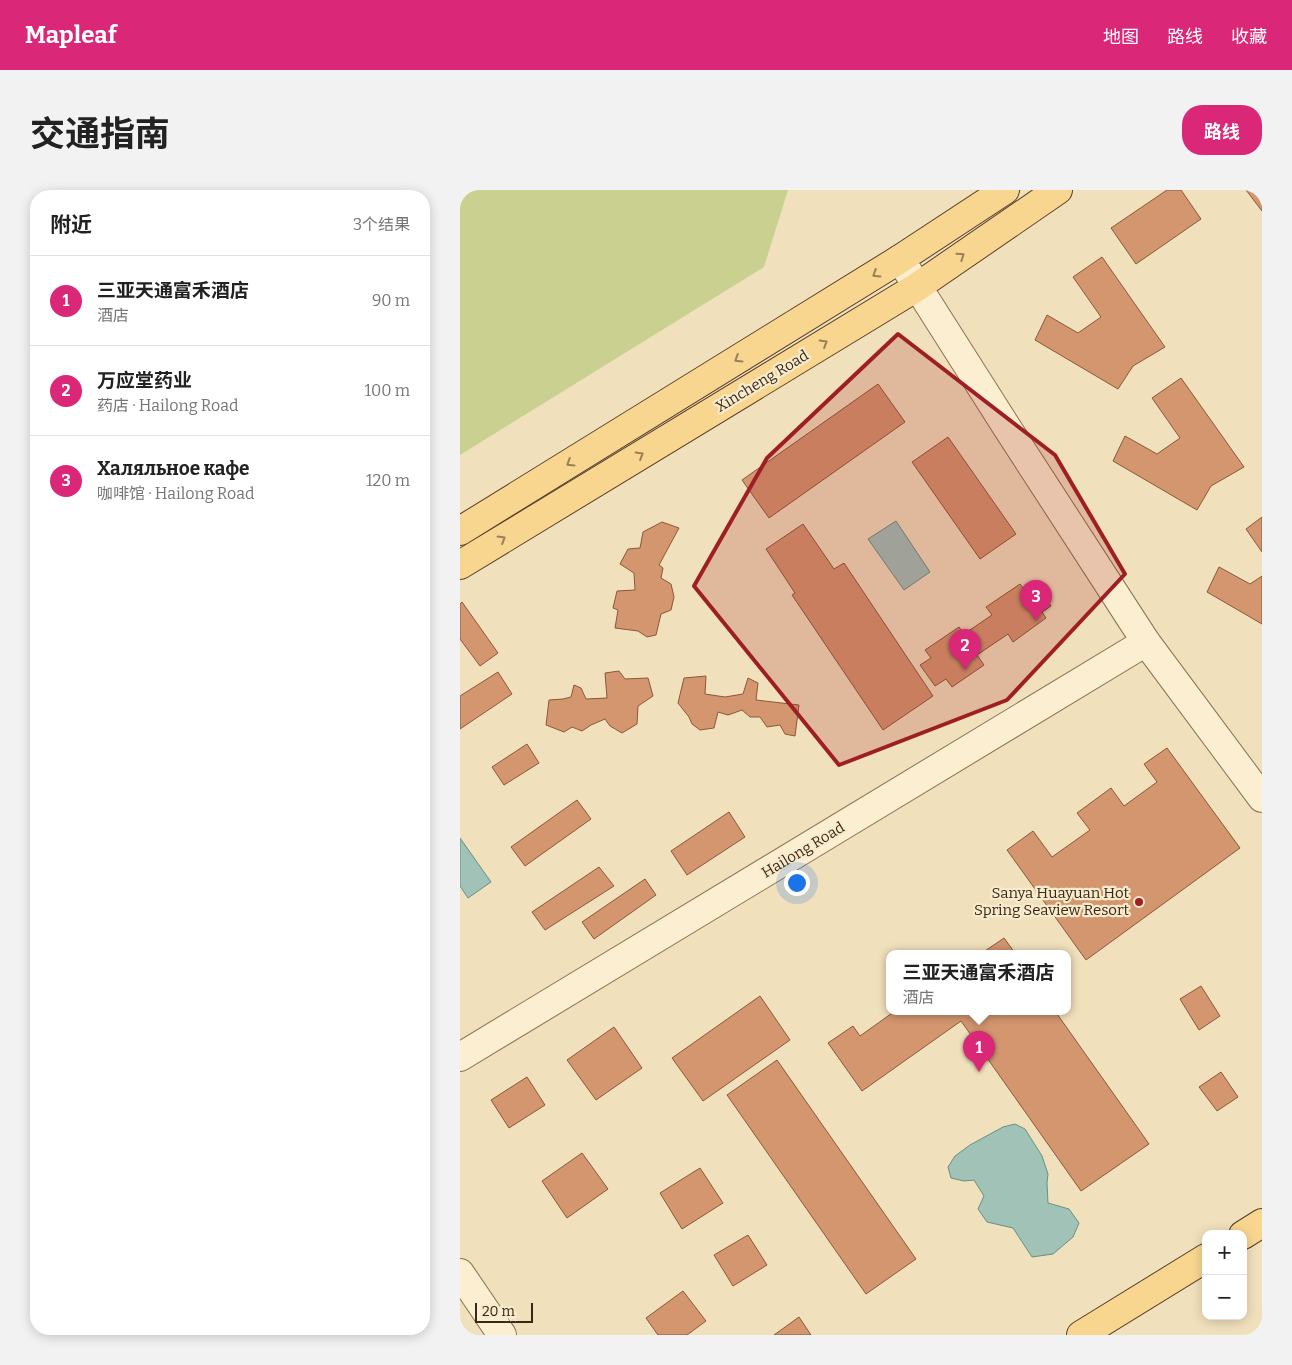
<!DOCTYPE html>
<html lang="zh">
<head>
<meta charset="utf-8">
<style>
	:root { --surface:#fff; --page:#f2f2f2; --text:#222; --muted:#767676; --line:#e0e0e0; --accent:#db2777 }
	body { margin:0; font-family:Bitter,"Noto Sans SC",serif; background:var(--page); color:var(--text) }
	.controls { position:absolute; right:15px; bottom:15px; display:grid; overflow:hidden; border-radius:10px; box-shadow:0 2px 12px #0003 }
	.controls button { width:45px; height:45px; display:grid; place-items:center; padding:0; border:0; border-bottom:1px solid var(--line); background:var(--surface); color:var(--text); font:25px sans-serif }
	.scale { position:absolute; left:15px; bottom:12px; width:58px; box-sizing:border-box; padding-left:5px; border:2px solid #38281a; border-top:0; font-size:14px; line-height:18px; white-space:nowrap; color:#38281a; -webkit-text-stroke:4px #f8ebcc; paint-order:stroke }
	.you { position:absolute; left:336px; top:692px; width:18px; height:18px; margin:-12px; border:4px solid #fff; border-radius:50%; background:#1a73e8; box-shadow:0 0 0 8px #1a73e833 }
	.badge { display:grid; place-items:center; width:32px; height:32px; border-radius:50%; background:var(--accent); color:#fff; font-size:16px; font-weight:700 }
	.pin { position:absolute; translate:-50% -41px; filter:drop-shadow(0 1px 2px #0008) }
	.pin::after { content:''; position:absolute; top:26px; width:18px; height:15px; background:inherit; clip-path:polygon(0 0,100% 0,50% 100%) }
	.popup { position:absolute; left:426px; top:760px; width:185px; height:65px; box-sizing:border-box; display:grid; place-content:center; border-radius:10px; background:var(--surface); filter:drop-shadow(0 1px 4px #0005); font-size:16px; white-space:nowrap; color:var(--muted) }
	.popup b { font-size:19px; color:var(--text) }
	.popup::after { content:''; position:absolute; left:50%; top:100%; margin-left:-10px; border:10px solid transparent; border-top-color:var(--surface) }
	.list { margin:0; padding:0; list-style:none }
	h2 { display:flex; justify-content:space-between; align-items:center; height:65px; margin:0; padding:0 20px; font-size:21px }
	h2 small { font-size:16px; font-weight:400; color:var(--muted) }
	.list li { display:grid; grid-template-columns:32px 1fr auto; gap:15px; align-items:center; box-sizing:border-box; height:90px; padding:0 20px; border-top:1px solid var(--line) }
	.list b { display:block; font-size:19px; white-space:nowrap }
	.list p { margin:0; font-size:16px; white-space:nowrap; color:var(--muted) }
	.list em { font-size:16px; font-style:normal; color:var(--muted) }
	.map { position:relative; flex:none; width:802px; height:1145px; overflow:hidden; border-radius:20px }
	header { display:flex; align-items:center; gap:30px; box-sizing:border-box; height:70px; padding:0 25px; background:var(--accent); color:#fff }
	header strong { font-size:24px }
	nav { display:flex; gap:28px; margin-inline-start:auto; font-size:18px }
	.intro { display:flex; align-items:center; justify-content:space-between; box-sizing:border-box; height:120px; padding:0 30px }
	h1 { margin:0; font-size:35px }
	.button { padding:12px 22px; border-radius:20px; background:var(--accent); color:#fff; font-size:18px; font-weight:700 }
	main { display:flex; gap:30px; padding:0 30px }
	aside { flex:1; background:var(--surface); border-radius:20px; box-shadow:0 2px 12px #0003 }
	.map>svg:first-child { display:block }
	.green { fill:#c9d090 }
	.water { fill:#a0c2b7; stroke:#679085 }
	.building { fill:#d3966f; stroke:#8b5838 }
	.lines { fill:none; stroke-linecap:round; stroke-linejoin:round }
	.minor-casing { stroke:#8a7054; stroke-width:30 }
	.major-casing { stroke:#573e29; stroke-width:30 }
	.minor { stroke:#fceed0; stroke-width:28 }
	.major { stroke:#f9d690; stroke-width:28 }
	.oneway { stroke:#987f55 }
	.marked { fill:#9e1f23; fill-opacity:0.2; stroke:#9e1f23; stroke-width:4; stroke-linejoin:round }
	.poi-dot { fill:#9e1f23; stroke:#f8ebcc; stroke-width:2 }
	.labels { text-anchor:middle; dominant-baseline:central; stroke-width:4.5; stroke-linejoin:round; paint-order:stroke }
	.street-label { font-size:15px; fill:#38281a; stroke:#f8ebcc }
	.poi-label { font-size:15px; fill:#38281a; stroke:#f8ebcc; text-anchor:end }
</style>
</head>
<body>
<header>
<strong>Mapleaf</strong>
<nav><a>地图</a><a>路线</a><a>收藏</a></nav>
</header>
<div class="intro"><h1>交通指南</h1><a class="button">路线</a></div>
<main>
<aside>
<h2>附近<small>3个结果</small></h2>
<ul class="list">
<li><span class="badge">1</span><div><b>三亚天通富禾酒店</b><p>酒店</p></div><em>90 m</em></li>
<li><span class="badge">2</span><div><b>万应堂药业</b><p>药店 · Hailong Road</p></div><em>100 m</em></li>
<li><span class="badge">3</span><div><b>Халяльное кафе</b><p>咖啡馆 · Hailong Road</p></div><em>120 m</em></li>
</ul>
</aside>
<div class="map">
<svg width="802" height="1145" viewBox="0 0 802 1145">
	<rect width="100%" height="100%" fill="#f1e0bc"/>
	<path class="green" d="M 0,0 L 328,0 L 304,77 L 0,265 Z"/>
	<g class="water">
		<path d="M 436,331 L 470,382 L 444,400 L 408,349 Z"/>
		<path d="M 0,648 L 31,692 L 8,708 L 0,696 Z"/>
		<path d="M 555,934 L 565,939 L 582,966 L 588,984 L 587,993 L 588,1013 L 609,1019 L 619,1033 L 613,1047 L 593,1064 L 572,1067 L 553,1038 L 527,1032 L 518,1019 L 524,1006 L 514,990 L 504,991 L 491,988 L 488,977 L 495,966 L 510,955 L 543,937 Z"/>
	</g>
	<g class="building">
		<path d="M 707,0 L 721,0 L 741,29 L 676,74 L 651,38 Z"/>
		<path d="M 786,0 L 802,0 L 802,21 Z"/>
		<path d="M 642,67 L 705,157 L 673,176 L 658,199 L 575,150 L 587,125 L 618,143 L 641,127 L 613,87 Z"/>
		<path d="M 721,188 L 784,277 L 751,296 L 737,320 L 653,271 L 665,246 L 697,264 L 720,248 L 692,208 Z"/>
		<path d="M 418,194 L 445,232 L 309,328 L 282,290 Z"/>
		<path d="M 488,247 L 556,344 L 520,369 L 452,272 Z"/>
		<path d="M 802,327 L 802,362 L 786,339 Z"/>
		<path d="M 202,332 L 219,338 L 199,375 L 203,378 L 201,388 L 211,394 L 214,407 L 211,420 L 201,424 L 196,445 L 187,447 L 178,441 L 155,438 L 158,420 L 153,418 L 157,401 L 175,400 L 174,383 L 160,374 L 168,359 L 180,358 L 183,342 Z"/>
		<path d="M 343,334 L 374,379 L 384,373 L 473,506 L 423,540 L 332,405 L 335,403 L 306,359 Z"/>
		<path d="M 759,377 L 790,394 L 802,386 L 802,434 L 747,402 Z"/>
		<path d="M 560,394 L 565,401 L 576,394 L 591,416 L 582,422 L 586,428 L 553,452 L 548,444 L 517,465 L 524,475 L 492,497 L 486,489 L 475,496 L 460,475 L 471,468 L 465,460 L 499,437 L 504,444 L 532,425 L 526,417 Z"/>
		<path d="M 2,412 L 38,463 L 20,476 L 0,449 L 0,414 Z"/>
		<path d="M 159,481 L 165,489 L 188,488 L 193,506 L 178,516 L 177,534 L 162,543 L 150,536 L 145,529 L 131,535 L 122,541 L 112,537 L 104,542 L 86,535 L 89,510 L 103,509 L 111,507 L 114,495 L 121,498 L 126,509 L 147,508 L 145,483 Z"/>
		<path d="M 38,482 L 52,504 L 0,539 L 0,506 Z"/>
		<path d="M 246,486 L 245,504 L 265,507 L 283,504 L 288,488 L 298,493 L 296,510 L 339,515 L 335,546 L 325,544 L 320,535 L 307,537 L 300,527 L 290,527 L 282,520 L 268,525 L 258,522 L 254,538 L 240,540 L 232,534 L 229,527 L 218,513 L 224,488 Z"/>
		<path d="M 67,554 L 79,573 L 44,595 L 32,577 Z"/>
		<path d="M 707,558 L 780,658 L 626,770 L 547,660 L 573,641 L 592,667 L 630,640 L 617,623 L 651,598 L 664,616 L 697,592 L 684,574 Z"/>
		<path d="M 117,610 L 131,629 L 65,676 L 51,657 Z"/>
		<path d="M 269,622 L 285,647 L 227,685 L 211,661 Z"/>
		<path d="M 139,677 L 154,696 L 85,740 L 72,722 Z"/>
		<path d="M 185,689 L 196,705 L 134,749 L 122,732 Z"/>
		<path d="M 544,748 L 555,763 L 522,763 Z"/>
		<path d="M 741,796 L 760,826 L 739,840 L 720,809 Z"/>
		<path d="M 300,806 L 330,850 L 243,911 L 212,868 Z"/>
		<path d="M 435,821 L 595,821 L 689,954 L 621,1001 L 501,831 L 402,901 L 368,853 L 393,836 L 400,846 Z"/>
		<path d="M 154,837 L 182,878 L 136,910 L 107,870 Z"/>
		<path d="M 317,870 L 456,1069 L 406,1104 L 267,905 Z"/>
		<path d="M 761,882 L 778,907 L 757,921 L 739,897 Z"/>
		<path d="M 67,887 L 85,915 L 49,938 L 31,910 Z"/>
		<path d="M 122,963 L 148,999 L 107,1028 L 82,991 Z"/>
		<path d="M 240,978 L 263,1013 L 222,1039 L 200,1003 Z"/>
		<path d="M 288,1045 L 307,1075 L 273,1096 L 254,1065 Z"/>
		<path d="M 223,1101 L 246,1131 L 227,1145 L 198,1145 L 186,1128 Z"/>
		<path d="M 339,1127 L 351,1145 L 314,1145 Z"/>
	</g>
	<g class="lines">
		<defs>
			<g id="minor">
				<path d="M 440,69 L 546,236 L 686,452 L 802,608"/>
				<path d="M 0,867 L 686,452"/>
				<path d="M 0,1083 L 42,1145"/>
			</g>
			<g id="major">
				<path d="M 0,341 L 440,69 L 545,0"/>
				<path d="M 0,375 L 457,97 L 598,0"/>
				<path d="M 783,1045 L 802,1033"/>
				<path d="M 621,1145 L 746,1068"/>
			</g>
		</defs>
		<use href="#minor" class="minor-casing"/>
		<use href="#major" class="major-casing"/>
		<use href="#minor" class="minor"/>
		<use href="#major" class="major"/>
	</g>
	<defs><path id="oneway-chevron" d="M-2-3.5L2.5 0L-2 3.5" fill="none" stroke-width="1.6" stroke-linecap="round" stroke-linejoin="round" transform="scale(1.25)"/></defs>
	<g class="oneway">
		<use href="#oneway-chevron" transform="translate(501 66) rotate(-34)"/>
		<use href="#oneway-chevron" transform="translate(416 84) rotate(148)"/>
		<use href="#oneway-chevron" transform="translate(364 153) rotate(-31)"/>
		<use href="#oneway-chevron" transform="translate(278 169) rotate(148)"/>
		<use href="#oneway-chevron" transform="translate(180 265) rotate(-31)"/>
		<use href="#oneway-chevron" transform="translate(110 273) rotate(148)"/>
		<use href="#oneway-chevron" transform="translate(42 349) rotate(-31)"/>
	</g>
	<path class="marked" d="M 438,144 L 595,265 L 665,384 L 547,510 L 379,575 L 234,396 L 307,268 Z"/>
	<circle class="poi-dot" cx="679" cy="712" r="5"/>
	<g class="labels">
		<g class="street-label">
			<text transform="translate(302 191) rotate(-31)">Xincheng Road</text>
			<text transform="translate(343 660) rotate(-31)">Hailong Road</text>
		</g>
		<g class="poi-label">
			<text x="669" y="703">Sanya Huayuan Hot<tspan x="669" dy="17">Spring Seaview Resort</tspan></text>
		</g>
	</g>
</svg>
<div class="controls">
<button>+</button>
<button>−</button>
</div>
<div class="scale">20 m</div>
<div class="you"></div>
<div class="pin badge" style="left:519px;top:882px">1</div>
<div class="popup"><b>三亚天通富禾酒店</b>酒店</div>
<div class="pin badge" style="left:505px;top:480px">2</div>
<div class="pin badge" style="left:576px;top:431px">3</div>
</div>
</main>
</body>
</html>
